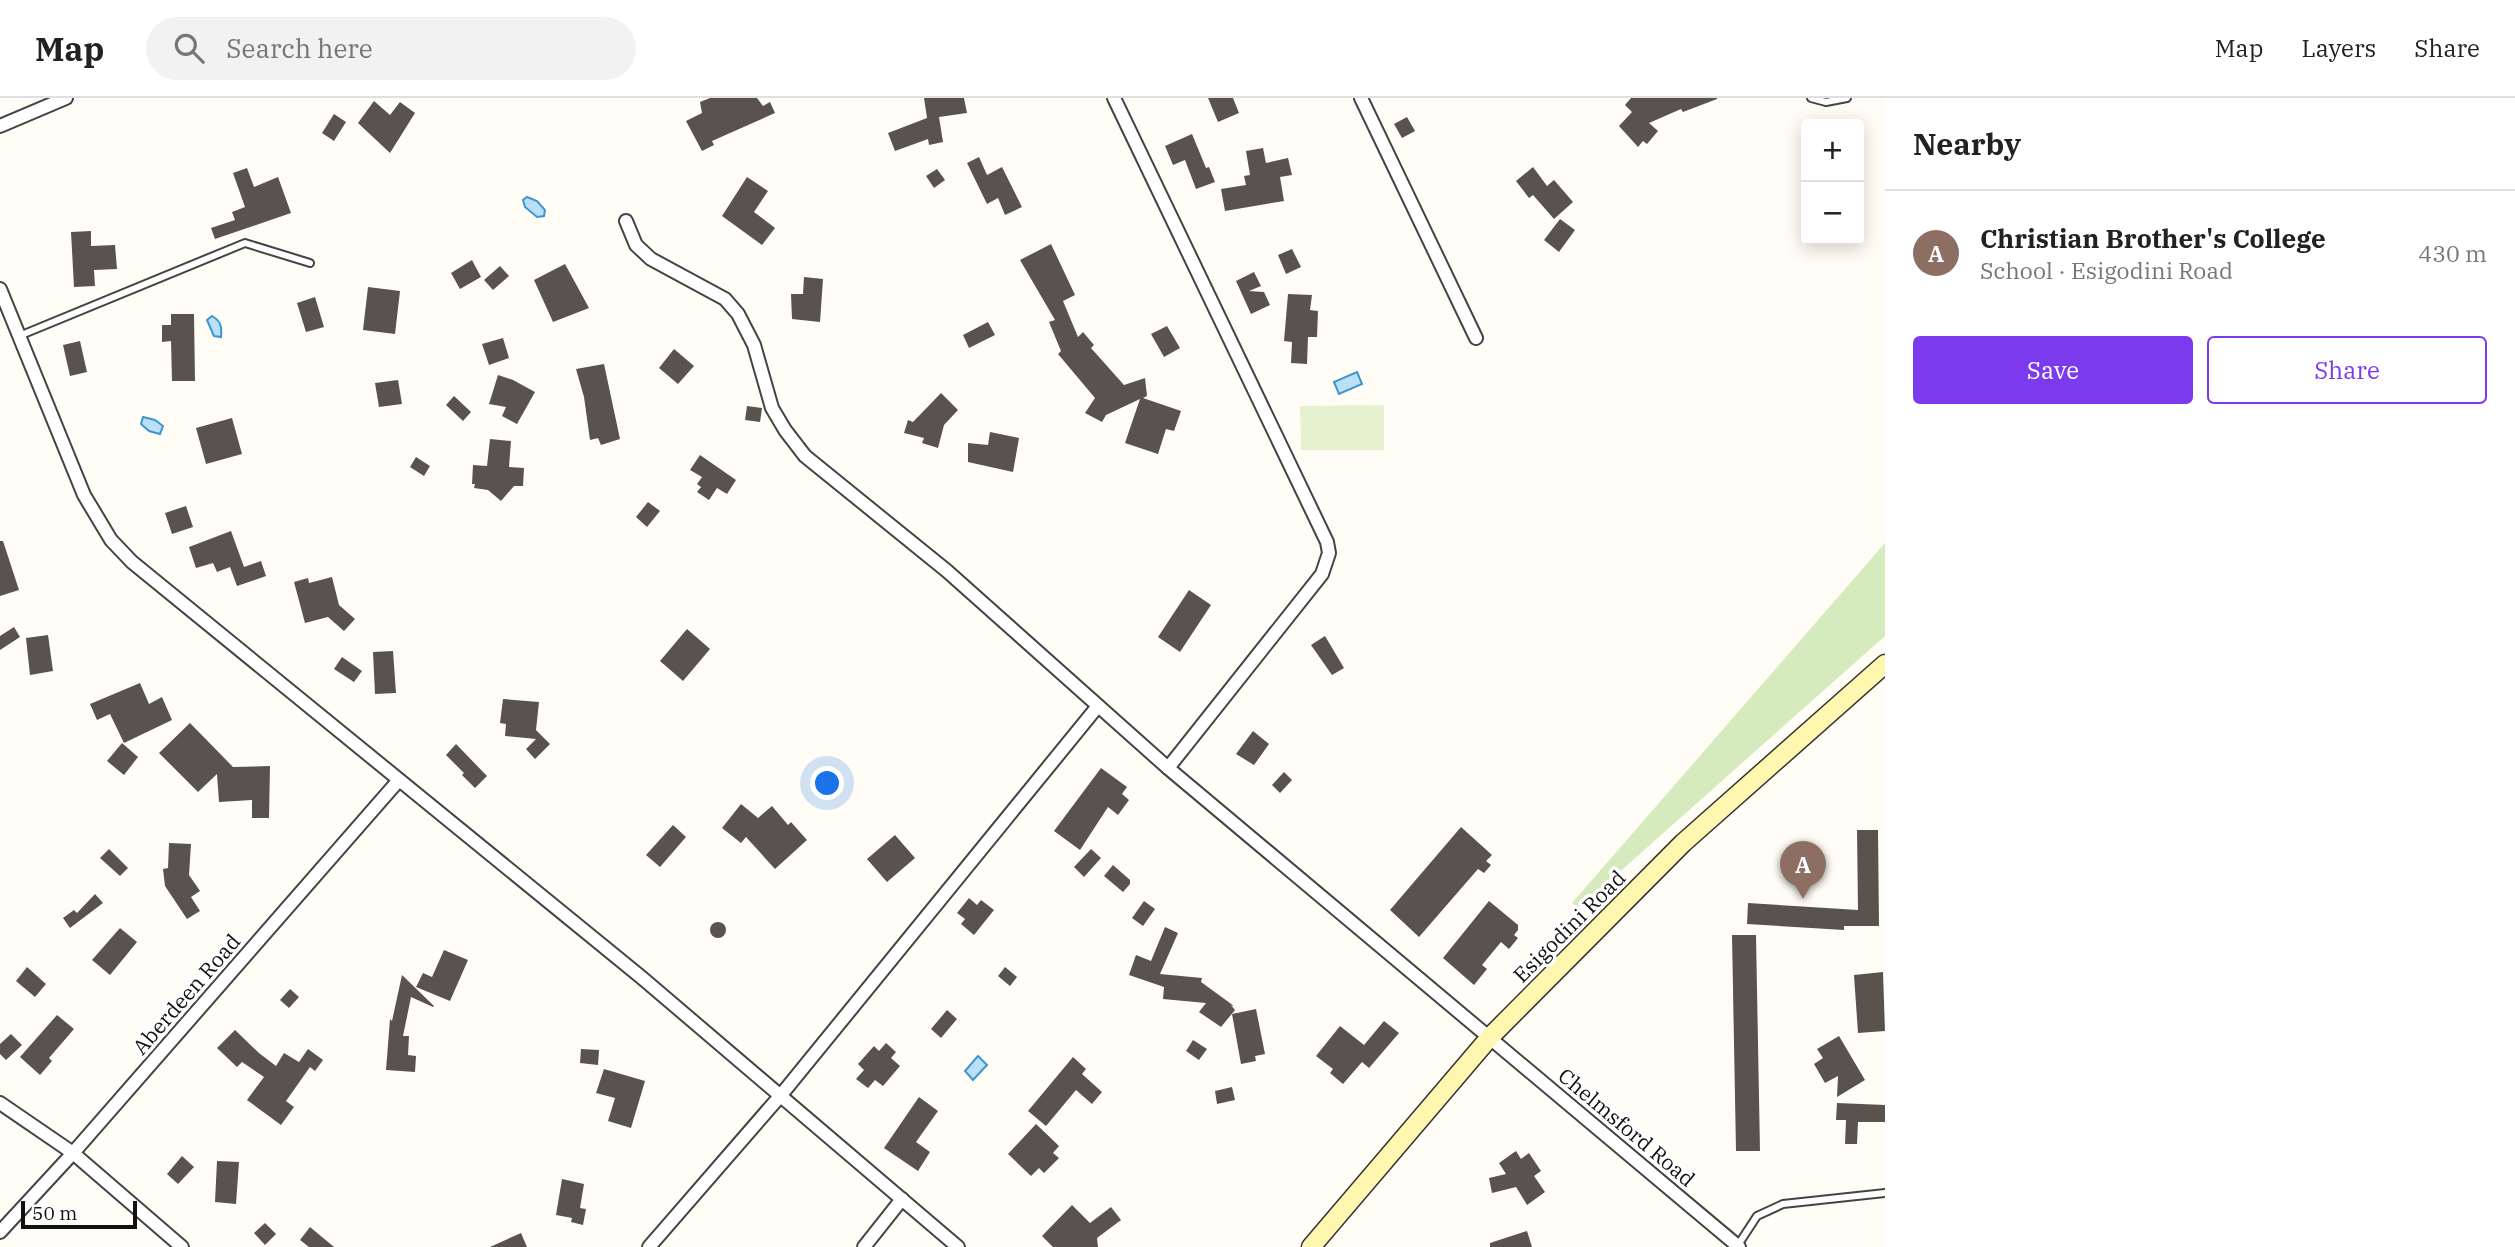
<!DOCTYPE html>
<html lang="en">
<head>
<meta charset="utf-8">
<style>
	:root { --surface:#fff; --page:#f2f2f2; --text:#222; --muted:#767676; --line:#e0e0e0; --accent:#7c3aed }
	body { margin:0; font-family:"IBM Plex Serif",serif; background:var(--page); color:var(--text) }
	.controls { position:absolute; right:21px; top:21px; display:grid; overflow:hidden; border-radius:7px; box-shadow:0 4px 18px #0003 }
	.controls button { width:63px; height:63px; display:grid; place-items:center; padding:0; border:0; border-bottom:2px solid var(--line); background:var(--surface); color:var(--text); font:35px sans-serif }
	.scale { position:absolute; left:21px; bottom:18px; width:116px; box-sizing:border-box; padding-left:7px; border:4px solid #111; border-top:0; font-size:19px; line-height:24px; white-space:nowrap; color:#111; -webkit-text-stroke:5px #fff; paint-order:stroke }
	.you { position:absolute; left:828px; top:686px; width:24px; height:24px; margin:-18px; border:5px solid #fff; border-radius:50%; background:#1a73e8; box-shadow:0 0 0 10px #1a73e833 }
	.badge { display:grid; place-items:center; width:46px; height:46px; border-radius:50%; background:var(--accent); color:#fff; font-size:23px; font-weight:700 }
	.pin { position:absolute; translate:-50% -58px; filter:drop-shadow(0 2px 4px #0008) }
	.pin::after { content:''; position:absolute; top:37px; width:24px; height:21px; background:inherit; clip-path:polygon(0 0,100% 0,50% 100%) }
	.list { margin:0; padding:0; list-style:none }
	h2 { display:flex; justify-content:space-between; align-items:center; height:91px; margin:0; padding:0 28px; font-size:30px }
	h2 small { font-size:23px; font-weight:400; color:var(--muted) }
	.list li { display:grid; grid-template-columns:46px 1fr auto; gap:21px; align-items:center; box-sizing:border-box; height:126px; padding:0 28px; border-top:2px solid var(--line) }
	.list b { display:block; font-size:26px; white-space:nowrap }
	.list p { margin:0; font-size:23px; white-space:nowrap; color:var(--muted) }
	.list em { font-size:23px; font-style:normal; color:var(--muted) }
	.actions { display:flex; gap:14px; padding:21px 28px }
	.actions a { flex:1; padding:16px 0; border:2px solid var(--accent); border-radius:7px; text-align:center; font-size:24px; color:var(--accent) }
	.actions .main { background:var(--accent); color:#fff }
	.icon { flex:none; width:38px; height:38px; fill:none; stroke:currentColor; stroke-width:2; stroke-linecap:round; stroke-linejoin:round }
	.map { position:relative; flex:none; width:1885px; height:1149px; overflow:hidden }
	header { display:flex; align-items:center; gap:42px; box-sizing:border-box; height:98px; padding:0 35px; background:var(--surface); border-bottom:2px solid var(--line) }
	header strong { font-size:33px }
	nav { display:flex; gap:38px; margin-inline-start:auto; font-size:24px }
	.search { width:490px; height:63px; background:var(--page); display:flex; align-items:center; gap:18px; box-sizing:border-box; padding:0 24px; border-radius:38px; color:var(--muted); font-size:26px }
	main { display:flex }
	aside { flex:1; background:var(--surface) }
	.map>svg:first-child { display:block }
	.green { fill:#d5ebbd }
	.pitch { fill:#e6f2cf }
	.water { fill:#b9e0f7; stroke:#3f96cf; stroke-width:2 }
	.building { fill:#5a524d }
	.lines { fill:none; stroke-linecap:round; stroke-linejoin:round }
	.lane-casing { stroke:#444; stroke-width:10 }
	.street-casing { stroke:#444; stroke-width:16 }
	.secondary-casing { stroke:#333; stroke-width:21 }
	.lane { stroke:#fff; stroke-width:6 }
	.street { stroke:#fff; stroke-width:12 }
	.secondary { stroke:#fff6b0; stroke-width:18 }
	.labels { text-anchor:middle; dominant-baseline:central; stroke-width:7; stroke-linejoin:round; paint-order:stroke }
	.street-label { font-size:21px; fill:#111; stroke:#fff }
</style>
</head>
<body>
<header>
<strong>Map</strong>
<div class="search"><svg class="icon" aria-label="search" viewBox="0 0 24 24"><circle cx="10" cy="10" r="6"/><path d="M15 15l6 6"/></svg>Search here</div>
<nav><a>Map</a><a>Layers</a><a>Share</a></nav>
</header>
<main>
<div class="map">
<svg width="1885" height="1149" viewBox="0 0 1885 1149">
	<rect width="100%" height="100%" fill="#fffdf5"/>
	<path class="green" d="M 1885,445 L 1885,538 L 1579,810 L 1572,805 Z"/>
	<path class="pitch" d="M 1384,307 L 1384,352 L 1301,352 L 1300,308 Z"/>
	<g class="water">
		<path d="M 527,99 L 537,103 L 545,112 L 544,118 L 537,119 L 525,109 L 523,102 Z"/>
		<path d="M 212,218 C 221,223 222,229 221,239 L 214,238 L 207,222 Z"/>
		<path d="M 1357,274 L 1362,286 L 1339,296 L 1334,284 Z"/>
		<path d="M 143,319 L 155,322 L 163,328 L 160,336 L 149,333 L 141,326 Z"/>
		<path d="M 978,958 L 987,967 L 973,982 L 965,973 Z"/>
	</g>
	<g class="building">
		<path d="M 710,0 L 757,0 L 763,8 L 770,4 L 775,15 L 712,43 L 714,47 L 702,53 L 686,23 L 702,15 L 700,4 Z"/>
		<path d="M 924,0 L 964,0 L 967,15 L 939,19 L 943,44 L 929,47 L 928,41 L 895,53 L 888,35 L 927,20 Z"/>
		<path d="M 1208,0 L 1233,0 L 1239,15 L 1218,24 Z"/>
		<path d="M 1631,0 L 1717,0 L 1717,1 L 1683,14 L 1681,11 L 1649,25 L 1658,33 L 1647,46 L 1643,43 L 1638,49 L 1619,28 L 1632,14 L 1625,7 Z"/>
		<path d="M 374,3 L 390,17 L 400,4 L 415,15 L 390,55 L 358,25 Z"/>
		<path d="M 334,16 L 346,24 L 334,43 L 322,35 Z"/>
		<path d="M 1407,19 L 1415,33 L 1402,40 L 1394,26 Z"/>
		<path d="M 1192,36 L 1206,70 L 1209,69 L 1215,84 L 1196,91 L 1185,62 L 1173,67 L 1165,48 Z"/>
		<path d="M 1263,50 L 1266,65 L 1288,60 L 1292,77 L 1280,79 L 1284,103 L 1225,113 L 1221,91 L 1246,87 L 1244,78 L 1250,77 L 1246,53 Z"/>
		<path d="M 979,59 L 987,77 L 1002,69 L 1022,109 L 1005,117 L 998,100 L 987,106 L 967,65 Z"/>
		<path d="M 1533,69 L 1547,88 L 1554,82 L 1573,104 L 1554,121 L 1533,97 L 1529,100 L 1516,83 Z"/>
		<path d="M 247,70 L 254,89 L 278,79 L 291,115 L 215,141 L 211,130 L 235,122 L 232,114 L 245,109 L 233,75 Z"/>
		<path d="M 937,71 L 945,82 L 934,90 L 926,78 Z"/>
		<path d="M 747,79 L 768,93 L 754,114 L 775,130 L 762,147 L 722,118 Z"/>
		<path d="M 1560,121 L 1575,132 L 1559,154 L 1544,142 Z"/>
		<path d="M 91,133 L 91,148 L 115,147 L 117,171 L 94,172 L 95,188 L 74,189 L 71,134 Z"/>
		<path d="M 1051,146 L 1075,197 L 1063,203 L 1078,239 L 1083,234 L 1094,247 L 1091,250 L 1124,287 L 1145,280 L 1147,298 L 1143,300 L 1181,313 L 1174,333 L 1166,331 L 1158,356 L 1125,345 L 1140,301 L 1106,317 L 1102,324 L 1085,315 L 1095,300 L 1058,256 L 1061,253 L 1049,224 L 1055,222 L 1020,162 Z"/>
		<path d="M 1292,151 L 1301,169 L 1286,176 L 1278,157 Z"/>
		<path d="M 472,162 L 481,179 L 460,191 L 451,175 Z"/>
		<path d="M 565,166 L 589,210 L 553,224 L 534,182 Z"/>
		<path d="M 500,168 L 509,178 L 493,192 L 484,182 Z"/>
		<path d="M 1254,174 L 1261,188 L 1249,193 L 1264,194 L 1270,207 L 1251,216 L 1236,183 Z"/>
		<path d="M 804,179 L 823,181 L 820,224 L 792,221 L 791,196 L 803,196 Z"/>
		<path d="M 368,189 L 400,193 L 395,236 L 363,232 Z"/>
		<path d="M 1288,196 L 1312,197 L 1310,212 L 1318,213 L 1317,239 L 1308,239 L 1307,266 L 1291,265 L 1292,244 L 1284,243 Z"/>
		<path d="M 315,199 L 324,229 L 306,234 L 297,205 Z"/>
		<path d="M 171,216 L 194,216 L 195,283 L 172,283 L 171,243 L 162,244 L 162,227 L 171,227 Z"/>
		<path d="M 988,224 L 995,237 L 969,250 L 963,237 Z"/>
		<path d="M 1167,228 L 1180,250 L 1164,259 L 1151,236 Z"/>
		<path d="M 503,240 L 509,260 L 489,267 L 482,246 Z"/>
		<path d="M 80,243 L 87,274 L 70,278 L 63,247 Z"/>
		<path d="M 674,251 L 694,268 L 678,286 L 659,270 Z"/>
		<path d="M 604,266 L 620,341 L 601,347 L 598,340 L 590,342 L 584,299 L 576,271 Z"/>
		<path d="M 498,277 L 513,282 L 535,294 L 517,326 L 502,318 L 506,309 L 489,306 Z"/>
		<path d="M 398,282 L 402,306 L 379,309 L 375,285 Z"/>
		<path d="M 941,295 L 958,312 L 944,327 L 938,350 L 922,345 L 924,340 L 904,335 L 908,322 L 913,324 Z"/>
		<path d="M 454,298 L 471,314 L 463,323 L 446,307 Z"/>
		<path d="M 747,308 L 762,310 L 760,324 L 745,322 Z"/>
		<path d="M 232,320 L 242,356 L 206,366 L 196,330 Z"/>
		<path d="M 990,334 L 1019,340 L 1013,374 L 968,364 L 968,345 L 988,347 Z"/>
		<path d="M 490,341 L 511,343 L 509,369 L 524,370 L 523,388 L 514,388 L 501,403 L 488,392 L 474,390 L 475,386 L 472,386 L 473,367 L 487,368 Z"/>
		<path d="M 700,357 L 736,382 L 727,396 L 717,390 L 709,402 L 697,394 L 701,389 L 697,386 L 702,379 L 690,372 Z"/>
		<path d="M 416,359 L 430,368 L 424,378 L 410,369 Z"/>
		<path d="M 648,404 L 660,413 L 647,429 L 636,419 Z"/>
		<path d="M 186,408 L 193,429 L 172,436 L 165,415 Z"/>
		<path d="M 231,433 L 244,469 L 261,463 L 266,478 L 237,488 L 230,469 L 217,474 L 213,465 L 196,470 L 189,449 Z"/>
		<path d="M 0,443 L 3,443 L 19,492 L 0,498 Z"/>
		<path d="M 332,479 L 339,507 L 355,521 L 344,533 L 328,519 L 305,525 L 294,484 L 308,480 L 309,485 Z"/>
		<path d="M 1189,492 L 1211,507 L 1180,554 L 1158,539 Z"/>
		<path d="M 14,529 L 20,539 L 0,552 L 0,538 Z"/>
		<path d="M 687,531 L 710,551 L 683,583 L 660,563 Z"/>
		<path d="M 48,537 L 53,573 L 30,577 L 26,540 Z"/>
		<path d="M 1325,538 L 1344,570 L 1332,577 L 1311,547 Z"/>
		<path d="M 393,553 L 396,595 L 375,596 L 373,554 Z"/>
		<path d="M 342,559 L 362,573 L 354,584 L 334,571 Z"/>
		<path d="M 140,585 L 149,606 L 162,599 L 172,622 L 124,645 L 110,616 L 97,622 L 90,606 Z"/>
		<path d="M 503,601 L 539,604 L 536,632 L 550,646 L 535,661 L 526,651 L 536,641 L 505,638 L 506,626 L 500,625 Z"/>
		<path d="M 190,625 L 233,669 L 270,668 L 269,720 L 252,720 L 252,702 L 219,704 L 217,676 L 198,694 L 159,655 Z"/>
		<path d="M 1253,633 L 1269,646 L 1254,667 L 1236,656 Z"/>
		<path d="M 122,645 L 138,659 L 124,677 L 107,663 Z"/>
		<path d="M 456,646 L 487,678 L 475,690 L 462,677 L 464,675 L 446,657 Z"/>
		<path d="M 1101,670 L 1127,689 L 1122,696 L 1129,702 L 1118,717 L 1108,709 L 1080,752 L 1054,733 Z"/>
		<path d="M 1284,674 L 1292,682 L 1280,695 L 1272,687 Z"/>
		<path d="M 741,706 L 758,720 L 772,708 L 788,727 L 791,724 L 807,742 L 775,771 L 746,739 L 741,745 L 722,730 Z"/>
		<path d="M 673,727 L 686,739 L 660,769 L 646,757 Z"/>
		<path d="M 1461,729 L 1492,757 L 1486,763 L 1491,767 L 1484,775 L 1478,771 L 1419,839 L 1390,812 Z"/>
		<path d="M 1857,732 L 1878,732 L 1879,828 L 1844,828 L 1844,832 L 1747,826 L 1748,805 L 1858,812 Z"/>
		<path d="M 895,737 L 915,760 L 887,784 L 867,761 Z"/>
		<path d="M 169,745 L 191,746 L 189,777 L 200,793 L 191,799 L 200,813 L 187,821 L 165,788 L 163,771 L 168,770 Z"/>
		<path d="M 109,751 L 128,770 L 120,778 L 100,760 Z"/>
		<path d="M 1091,751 L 1101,760 L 1084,779 L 1074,769 Z"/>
		<path d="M 1113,767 L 1130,782 L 1130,786 L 1123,794 L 1104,778 Z"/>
		<path d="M 95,796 L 103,805 L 70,830 L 63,820 L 74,812 L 77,815 Z"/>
		<path d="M 969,800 L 977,807 L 981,802 L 994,812 L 974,837 L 961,826 L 965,821 L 957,815 Z"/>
		<path d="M 1144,803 L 1155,811 L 1143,828 L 1132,820 Z"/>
		<path d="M 1489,803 L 1518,827 L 1518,832 L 1514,837 L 1518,840 L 1509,851 L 1501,844 L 1482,867 L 1487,871 L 1474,887 L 1443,860 Z"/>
		<circle cx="718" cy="832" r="8"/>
		<path d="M 1165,829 L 1178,835 L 1160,876 L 1202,880 L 1201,884 L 1234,908 L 1231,907 L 1235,912 L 1221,929 L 1199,914 L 1206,905 L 1163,901 L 1164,889 L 1129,877 L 1136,857 L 1151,863 Z"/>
		<path d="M 120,830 L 137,844 L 110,877 L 92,862 Z"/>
		<path d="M 1732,837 L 1756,837 L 1760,1053 L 1736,1053 Z"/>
		<path d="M 444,852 L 468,862 L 450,903 L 416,889 L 423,875 L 432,879 Z"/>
		<path d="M 27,869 L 46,886 L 35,899 L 16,883 Z"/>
		<path d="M 1005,869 L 1017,879 L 1010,888 L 998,878 Z"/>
		<path d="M 1883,874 L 1885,933 L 1858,935 L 1854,877 Z"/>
		<path d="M 402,877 L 434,908 L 433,909 L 411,899 L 403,938 L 409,938 L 408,957 L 416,958 L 415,974 L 386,972 L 390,921 L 392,923 Z"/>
		<path d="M 290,891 L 299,899 L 289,910 L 280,902 Z"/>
		<path d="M 1256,911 L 1265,956 L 1255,958 L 1256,963 L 1241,966 L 1232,916 Z"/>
		<path d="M 947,912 L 957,921 L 941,940 L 931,931 Z"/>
		<path d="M 57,917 L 74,931 L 49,960 L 52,963 L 40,977 L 20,959 Z"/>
		<path d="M 1384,923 L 1399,935 L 1369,970 L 1362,964 L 1343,986 L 1330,975 L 1333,971 L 1316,958 L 1340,928 L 1364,947 Z"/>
		<path d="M 235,932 L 259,955 L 276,968 L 284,955 L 299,964 L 308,951 L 323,962 L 315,973 L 310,969 L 286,1003 L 294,1009 L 281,1027 L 247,1002 L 264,979 L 242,964 L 237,969 L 217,950 Z"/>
		<path d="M 11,936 L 22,947 L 6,962 L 0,956 L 0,946 Z"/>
		<path d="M 1839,938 L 1865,982 L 1837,999 L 1838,978 L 1825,985 L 1814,966 L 1823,960 L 1817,951 Z"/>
		<path d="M 1193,942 L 1207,951 L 1199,962 L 1186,953 Z"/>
		<path d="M 886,945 L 896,954 L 891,960 L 900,968 L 883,988 L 875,982 L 868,990 L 856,981 L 864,972 L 858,966 L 874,948 L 879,953 Z"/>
		<path d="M 581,951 L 599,952 L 598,967 L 580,965 Z"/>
		<path d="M 1073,959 L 1086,971 L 1082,976 L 1102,994 L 1092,1006 L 1076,992 L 1046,1028 L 1028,1013 Z"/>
		<path d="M 604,971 L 645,983 L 631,1030 L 608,1023 L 615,1000 L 596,995 Z"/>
		<path d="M 1232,989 L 1235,1002 L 1217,1006 L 1215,993 Z"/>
		<path d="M 919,999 L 938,1013 L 916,1044 L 930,1054 L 918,1073 L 884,1050 Z"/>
		<path d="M 1837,1005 L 1885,1007 L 1885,1024 L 1858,1024 L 1857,1046 L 1845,1046 L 1846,1022 L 1836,1022 Z"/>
		<path d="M 1036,1026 L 1059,1048 L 1053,1055 L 1059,1060 L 1044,1075 L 1039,1070 L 1031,1078 L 1008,1056 Z"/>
		<path d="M 1516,1053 L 1521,1061 L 1529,1055 L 1541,1073 L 1534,1078 L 1545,1094 L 1527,1107 L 1516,1089 L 1492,1095 L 1489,1080 L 1506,1076 L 1499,1065 Z"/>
		<path d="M 182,1058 L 194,1069 L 178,1086 L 167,1076 Z"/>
		<path d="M 217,1063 L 239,1064 L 236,1106 L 215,1104 Z"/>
		<path d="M 562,1081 L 584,1086 L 580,1110 L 586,1111 L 583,1127 L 571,1124 L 572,1120 L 556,1117 Z"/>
		<path d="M 1072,1107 L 1090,1125 L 1111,1109 L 1121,1122 L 1097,1140 L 1098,1149 L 1053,1149 L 1042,1138 Z"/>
		<path d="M 265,1125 L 276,1136 L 265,1147 L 254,1135 Z"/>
		<path d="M 310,1129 L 334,1149 L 309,1149 L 300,1142 Z"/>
		<path d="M 1527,1133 L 1532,1149 L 1490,1149 L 1490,1145 Z"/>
		<path d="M 521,1135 L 527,1149 L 490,1149 Z"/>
	</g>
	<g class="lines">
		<defs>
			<g id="lane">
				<path d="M 1811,0 L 1826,4 L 1847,0"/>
				<path d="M 19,238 L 245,145 L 310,165"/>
				<path d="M 1738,1147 L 1757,1118 L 1783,1106 L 1885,1095"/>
			</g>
			<g id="street">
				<path d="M 1114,0 L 1327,444 L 1329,455 L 1322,476 L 1168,670"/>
				<path d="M 1361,0 L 1476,240"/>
				<path d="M 0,28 L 66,0"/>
				<path d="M 626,123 L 636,147 L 651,161 L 725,201 L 738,216 L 754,247 L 772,310 L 785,332 L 805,358 L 947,473 L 1168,670 L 1739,1149"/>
				<path d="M 0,191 L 84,397 L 111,442 L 132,464 L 641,879 L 958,1149"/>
				<path d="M 0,1005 L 73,1055 L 182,1149"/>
				<path d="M 0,1134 L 73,1055 L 399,682"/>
				<path d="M 649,1149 L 781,997 L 1098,608"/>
				<path d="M 864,1149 L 902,1101"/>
			</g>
			<path id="secondary" d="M 1311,1149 L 1490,939 L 1683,745 L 1885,566"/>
		</defs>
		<use href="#lane" class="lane-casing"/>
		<use href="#street" class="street-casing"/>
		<use href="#secondary" class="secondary-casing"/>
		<use href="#lane" class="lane"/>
		<use href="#street" class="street"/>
		<use href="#secondary" class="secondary"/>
	</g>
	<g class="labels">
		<g class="street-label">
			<text transform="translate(1569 828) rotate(-45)">Esigodini Road</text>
			<text transform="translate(186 896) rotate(-49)">Aberdeen Road</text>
			<text transform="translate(1627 1029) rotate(40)">Chelmsford Road</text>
		</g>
	</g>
</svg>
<div class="controls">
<button>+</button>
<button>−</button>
</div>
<div class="scale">50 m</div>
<div class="you"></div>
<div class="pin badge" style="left:1803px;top:801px;background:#8d6e63">A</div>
</div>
<aside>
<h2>Nearby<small></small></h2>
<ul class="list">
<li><span class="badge" style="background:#8d6e63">A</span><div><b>Christian Brother's College</b><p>School · Esigodini Road</p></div><em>430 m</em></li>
</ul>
<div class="actions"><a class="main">Save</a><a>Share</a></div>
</aside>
</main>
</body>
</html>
